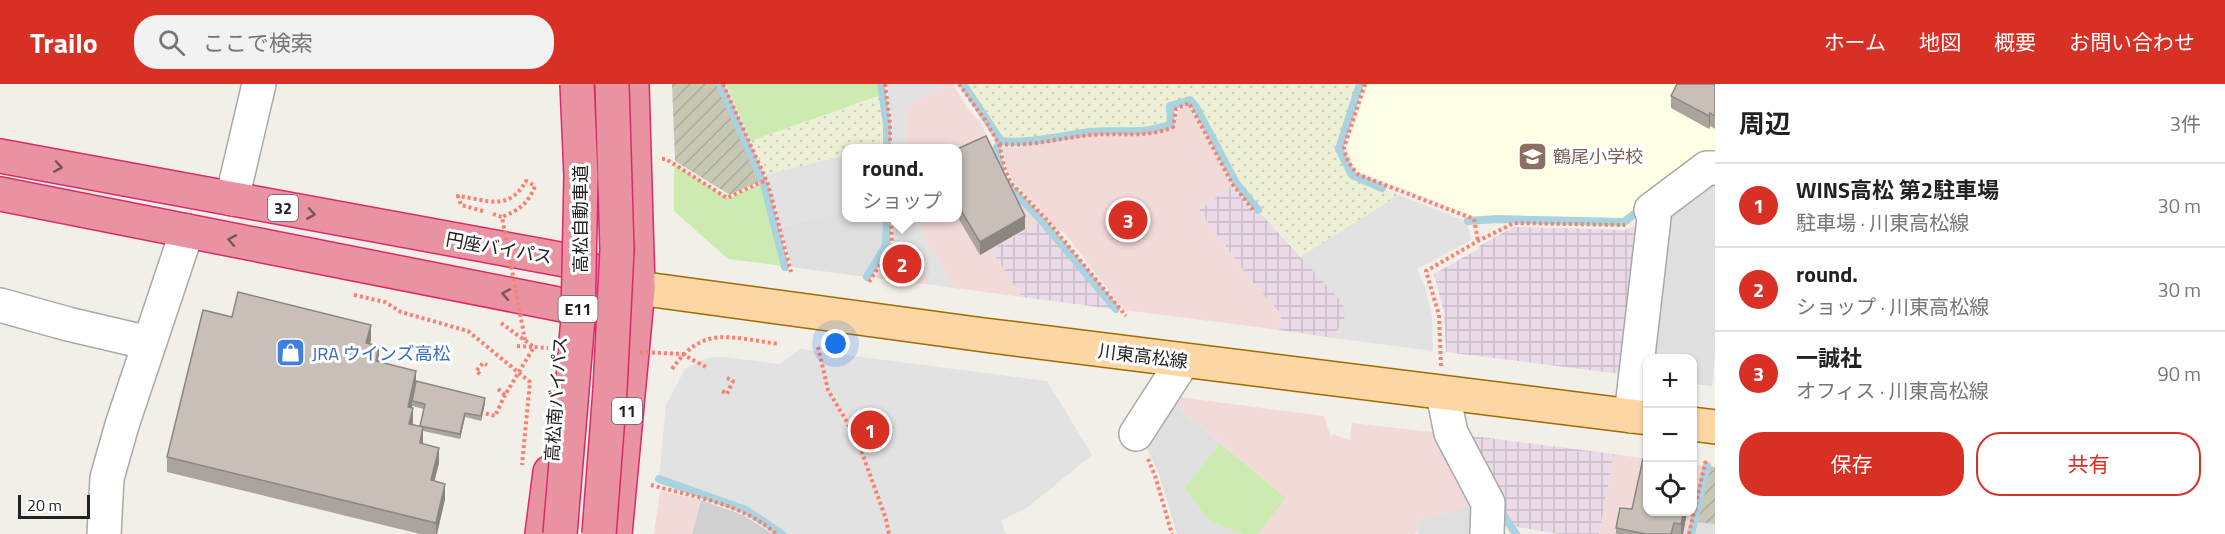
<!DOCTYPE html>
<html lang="ja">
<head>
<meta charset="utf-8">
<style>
	:root { --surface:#fff; --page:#f2f2f2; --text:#222; --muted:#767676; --line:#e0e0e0; --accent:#d93025 }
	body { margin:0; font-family:"Titillium Web","Noto Sans JP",sans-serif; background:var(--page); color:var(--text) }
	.controls { position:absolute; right:18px; bottom:18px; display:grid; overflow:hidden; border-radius:12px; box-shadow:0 2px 4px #0004 }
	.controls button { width:54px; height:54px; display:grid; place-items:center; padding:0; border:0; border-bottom:2px solid var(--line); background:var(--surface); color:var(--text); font:30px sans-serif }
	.scale { position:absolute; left:18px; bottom:15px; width:72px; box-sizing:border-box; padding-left:6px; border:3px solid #222; border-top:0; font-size:16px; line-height:21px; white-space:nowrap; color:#222; -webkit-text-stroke:4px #fff; paint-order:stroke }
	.you { position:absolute; left:836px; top:260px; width:21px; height:21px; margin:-15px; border:4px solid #fff; border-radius:50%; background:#1a73e8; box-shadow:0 0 0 9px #1a73e833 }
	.badge { display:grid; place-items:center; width:39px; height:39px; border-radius:50%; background:var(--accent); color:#fff; font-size:20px; font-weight:700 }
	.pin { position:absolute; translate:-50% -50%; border:3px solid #fff; box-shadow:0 2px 6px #0006 }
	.popup { position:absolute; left:842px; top:60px; width:120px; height:78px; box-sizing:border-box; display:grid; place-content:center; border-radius:12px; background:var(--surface); filter:drop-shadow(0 2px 4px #0005); font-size:20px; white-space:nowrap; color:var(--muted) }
	.popup b { font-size:22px; color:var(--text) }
	.popup::after { content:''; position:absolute; left:50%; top:100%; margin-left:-12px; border:12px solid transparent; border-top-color:var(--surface) }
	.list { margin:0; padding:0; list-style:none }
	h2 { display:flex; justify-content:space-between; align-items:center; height:78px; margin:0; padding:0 24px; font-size:26px }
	h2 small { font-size:20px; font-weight:400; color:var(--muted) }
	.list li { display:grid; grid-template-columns:39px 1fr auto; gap:18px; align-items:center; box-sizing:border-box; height:84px; padding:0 24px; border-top:2px solid var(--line) }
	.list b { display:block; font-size:22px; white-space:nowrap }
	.list p { margin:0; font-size:20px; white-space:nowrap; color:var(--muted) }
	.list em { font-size:20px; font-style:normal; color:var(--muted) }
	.actions { display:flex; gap:12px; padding:18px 24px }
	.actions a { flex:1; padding:14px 0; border:2px solid var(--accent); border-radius:24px; text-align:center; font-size:21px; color:var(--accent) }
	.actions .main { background:var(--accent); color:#fff }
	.icon { flex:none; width:33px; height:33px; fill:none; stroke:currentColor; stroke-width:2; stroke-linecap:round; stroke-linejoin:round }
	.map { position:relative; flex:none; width:1715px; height:450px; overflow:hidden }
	header { display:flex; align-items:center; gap:36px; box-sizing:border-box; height:84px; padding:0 30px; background:var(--accent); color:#fff }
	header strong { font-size:28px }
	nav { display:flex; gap:33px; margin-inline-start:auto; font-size:21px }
	.search { width:420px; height:54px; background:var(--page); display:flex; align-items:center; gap:15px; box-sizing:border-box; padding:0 21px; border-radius:24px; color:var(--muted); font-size:22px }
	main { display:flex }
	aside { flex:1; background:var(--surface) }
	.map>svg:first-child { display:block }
	.residential { fill:#e0dfdf }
	.commercial { fill:#f2dad9 }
	.industrial { fill:url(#industrial-grid) }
	.education { fill:#ffffe5 }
	.religious { fill:#d0d0d0 }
	.construction { fill:url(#construction-furrows) }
	.farmland { fill:url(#farmland-dots) }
	.grass { fill:#cdebb0 }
	.parking { fill:#e2e2e2 }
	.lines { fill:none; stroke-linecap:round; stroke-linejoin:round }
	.stream { stroke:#aad3df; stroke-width:8 }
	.minor-casing { stroke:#a9a9a9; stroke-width:36 }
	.major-casing { stroke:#a06b00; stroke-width:36 }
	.highway-casing { stroke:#dc2a67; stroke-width:36 }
	.path { stroke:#fa8072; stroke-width:4; stroke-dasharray:3 3; stroke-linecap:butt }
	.minor { stroke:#fff; stroke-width:33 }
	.major { stroke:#fcd6a4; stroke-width:33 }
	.highway { stroke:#e892a2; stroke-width:33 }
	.highway-bridge-casing { stroke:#dc2a67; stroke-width:36; stroke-linecap:butt }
	.path-bridge { stroke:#fa8072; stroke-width:4; stroke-dasharray:3 3; stroke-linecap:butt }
	.highway-bridge { stroke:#e892a2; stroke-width:33 }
	.wall { fill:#aba49e; fill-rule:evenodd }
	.shaded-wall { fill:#8b8681 }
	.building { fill:#c7bfb8; stroke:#8b8681; stroke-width:1.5 }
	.oneway { stroke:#7b545c }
	.labels { text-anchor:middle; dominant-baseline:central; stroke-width:6; stroke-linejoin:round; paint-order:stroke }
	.shield { fill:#fff; stroke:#646464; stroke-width:1.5 }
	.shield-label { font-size:16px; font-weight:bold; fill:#222 }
	.education-label { font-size:18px; fill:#785e54; stroke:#fff; text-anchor:start }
	.street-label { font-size:18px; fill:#222; stroke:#fff }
	.shop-label { font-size:18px; fill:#366cbe; stroke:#fff; text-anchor:start }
</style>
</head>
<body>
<header>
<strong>Trailo</strong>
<div class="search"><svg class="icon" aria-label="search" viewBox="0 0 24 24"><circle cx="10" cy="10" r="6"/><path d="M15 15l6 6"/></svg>ここで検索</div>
<nav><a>ホーム</a><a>地図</a><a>概要</a><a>お問い合わせ</a></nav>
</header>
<main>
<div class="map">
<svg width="1715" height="450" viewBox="0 0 1715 450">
	<defs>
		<pattern id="industrial-grid" width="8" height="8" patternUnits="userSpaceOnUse" patternTransform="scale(1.5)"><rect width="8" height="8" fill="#ebdbe8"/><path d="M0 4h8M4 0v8" fill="none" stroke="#c9bcc7"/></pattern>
		<pattern id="construction-furrows" width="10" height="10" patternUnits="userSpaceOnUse" patternTransform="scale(1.5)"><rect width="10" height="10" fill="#c7c7b4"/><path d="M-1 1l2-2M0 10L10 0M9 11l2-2" fill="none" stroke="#abab9a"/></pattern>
		<pattern id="farmland-dots" width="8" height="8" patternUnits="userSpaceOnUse" patternTransform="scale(1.5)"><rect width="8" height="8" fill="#eef0d5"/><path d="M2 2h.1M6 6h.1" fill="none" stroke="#ccceb7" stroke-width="1.8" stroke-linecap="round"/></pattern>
	</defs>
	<rect width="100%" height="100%" fill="#f2efe9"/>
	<g class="residential">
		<path d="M 1715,92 L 1715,272 L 1712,302 L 1693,300 L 1692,274 L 1648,274 L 1661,130 Z"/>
		<path d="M 846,128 L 846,134 L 885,134 L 884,161 L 865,193 L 792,183 L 780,144 Z"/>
		<path d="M 1169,316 L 1220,359 L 1185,404 L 1208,436 L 1242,450 L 1177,450 L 1159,390 L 1144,358 Z"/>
		<path d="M 1478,419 L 1479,450 L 1419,450 L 1416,438 Z"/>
		<path d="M 1694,438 L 1715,440 L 1715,450 L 1692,450 Z"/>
	</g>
	<g class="commercial">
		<path d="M 946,0 L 953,0 L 967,24 L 979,37 L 991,58 L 1006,103 L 1040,138 L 991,166 L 1022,213 L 954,204 L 927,158 L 916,134 L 958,134 L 958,64 L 907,64 L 905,24 Z"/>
		<path d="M 1189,21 L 1232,102 L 1199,126 L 1250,195 L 1281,230 L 1279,246 L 1124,226 L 1063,147 L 1058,147 L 1014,98 L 1007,86 L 1002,62 L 1015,63 L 1090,52 L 1147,52 L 1174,44 L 1178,27 Z"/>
		<path d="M 894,166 L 911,167 L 932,201 L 875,194 Z"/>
		<path d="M 1171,312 L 1324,332 L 1331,354 L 1333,353 L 1331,350 L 1350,356 L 1352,339 L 1440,349 L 1478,419 L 1416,438 L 1419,448 L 1413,450 L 1258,450 L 1286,414 L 1169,316 Z"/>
		<path d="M 1614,370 L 1647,375 L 1648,428 L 1692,428 L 1687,450 L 1599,450 Z"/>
		<path d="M 1693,380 L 1703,382 L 1693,426 L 1692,380 Z"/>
		<path d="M 660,407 L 701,416 L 692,450 L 654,450 Z"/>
	</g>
	<g class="industrial">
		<path d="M 1232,102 L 1253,129 L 1256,127 L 1262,131 L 1342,218 L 1347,230 L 1333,254 L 1279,246 L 1281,230 L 1250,195 L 1199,126 Z"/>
		<path d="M 1646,136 L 1628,291 L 1446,268 L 1444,229 L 1434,190 L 1478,165 L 1479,162 L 1513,143 L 1626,146 Z"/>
		<path d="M 1040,138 L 1059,159 L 1113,225 L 1022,213 L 991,166 Z"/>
		<path d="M 1464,351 L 1614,370 L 1599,450 L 1559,450 L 1512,442 L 1500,425 Z"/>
	</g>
	<path class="education" d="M 1368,0 L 1715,0 L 1715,75 L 1704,76 L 1623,137 L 1479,134 L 1361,88 L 1356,84 L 1348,68 L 1348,61 Z"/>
	<path class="religious" d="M 701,416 L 743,431 L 773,450 L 692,450 Z"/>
	<g class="construction">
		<path d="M 672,0 L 717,0 L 760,97 L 730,111 L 675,77 Z"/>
		<path d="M 1708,382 L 1715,383 L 1715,440 L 1694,438 Z"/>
	</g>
	<g class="farmland">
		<path d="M 965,0 L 1358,0 L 1338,66 L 1350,93 L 1399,111 L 1302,172 L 1262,131 L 1256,127 L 1259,126 L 1238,99 L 1191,14 L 1166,22 L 1169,39 L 1162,42 L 1127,47 L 1094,47 L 1016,57 L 1003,57 Z"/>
		<path d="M 881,11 L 885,62 L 873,64 L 846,64 L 846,71 L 766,91 L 751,57 Z"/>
	</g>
	<g class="grass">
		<path d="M 726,0 L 879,0 L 881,11 L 751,57 Z"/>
		<path d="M 674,80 L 729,115 L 762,99 L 783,182 L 728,175 L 674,127 Z"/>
		<path d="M 1220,359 L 1286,414 L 1258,450 L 1242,450 L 1208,436 L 1185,404 Z"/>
	</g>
	<g class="parking">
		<path d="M 887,0 L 946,0 L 905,24 L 907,64 L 892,64 L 892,40 Z"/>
		<path d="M 846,71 L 846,128 L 780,144 L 766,91 Z"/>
		<path d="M 1399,111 L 1467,138 L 1471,156 L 1417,185 L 1425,203 L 1432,232 L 1433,267 L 1333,254 L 1347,230 L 1342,218 L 1300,173 Z"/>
		<path d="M 893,134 L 916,134 L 927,158 L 954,204 L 932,201 L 911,167 L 894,166 Z"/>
		<path d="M 800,265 L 1047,297 L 1092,371 L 1028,423 L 1001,437 L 1006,450 L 784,450 L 768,437 L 747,424 L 728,416 L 692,406 L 659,393 L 666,321 L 685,285 L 707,274 L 725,273 L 780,280 Z"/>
	</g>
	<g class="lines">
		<g class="stream">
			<path d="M 720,0 L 764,100 L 785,183"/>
			<path d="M 881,0 L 887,41 L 887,64"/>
			<path d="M 963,0 L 1001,57 L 996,65 L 1000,84"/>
			<path d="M 1360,0 L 1339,65 L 1352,91 L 1382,104"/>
			<path d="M 1001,57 C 1031,60 1060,52 1089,48 C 1116,45 1144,52 1171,40 L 1170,22 L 1190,16 L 1196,23 L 1236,99 L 1258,126"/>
			<path d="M 1007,100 L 1042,137 L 1116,225"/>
			<path d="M 1468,137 L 1497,135 L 1624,138 L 1642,124"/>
			<path d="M 867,193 L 886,161 L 887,134"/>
			<path d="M 659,395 L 746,426 L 782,450"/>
			<path d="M 1500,426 L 1516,450"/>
			<path d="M 1691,450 L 1707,382"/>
		</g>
		<defs>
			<g id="minor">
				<path d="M 232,115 L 259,0"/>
				<path d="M 0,221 L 68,240 L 149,259"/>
				<path d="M 1443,310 L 1451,349 L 1488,419 L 1487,450"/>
				<path d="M 1631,332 L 1654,134 L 1651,126 L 1707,84 L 1715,84"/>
				<path d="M 1136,350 L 1183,277"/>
				<path d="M 104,450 L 107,394 L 122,341 L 187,147"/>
			</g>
			<g id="major">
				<path d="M 638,204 L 984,251 L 1648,334"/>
				<path d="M 1692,340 L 1715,343"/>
			</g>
			<g id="highway">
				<path d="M 0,72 L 565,176 L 638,204"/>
				<path d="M 0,110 L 563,221 L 604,212"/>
				<path d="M 542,450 L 550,388"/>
				<path d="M 615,450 L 638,204 L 632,0"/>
			</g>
		</defs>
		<use href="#minor" class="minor-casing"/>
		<use href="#major" class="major-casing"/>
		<use href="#highway" class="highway-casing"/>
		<g class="path">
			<path d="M 723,0 L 768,100 L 791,188"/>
			<path d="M 885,0 L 890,40 L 890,64"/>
			<path d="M 959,0 L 985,36 L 999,60 L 1005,86 L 1011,99 L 1046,135 L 1126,232"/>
			<path d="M 1365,0 L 1344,63 C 1345,73 1351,84 1359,91 L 1474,135 L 1478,157"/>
			<path d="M 999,60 C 1030,63 1060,54 1091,51 C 1119,48 1146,55 1173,43 L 1176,25 L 1189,19 L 1233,101 L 1255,128"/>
			<path d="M 662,75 L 666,75 L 727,114 L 766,96"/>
			<path d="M 483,127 L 461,121 L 458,112 C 489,116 508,128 526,97 L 535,102 C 528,120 519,126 502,133"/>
			<path d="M 869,198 L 892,162 L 891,134"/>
			<path d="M 354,211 L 385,218 L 401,228 L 468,247 L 530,298 L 522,381"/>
			<path d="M 501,239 L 534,263"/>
			<path d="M 517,262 L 533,263"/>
			<path d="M 818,263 L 828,306 L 857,355 L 886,435 L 889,450"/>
			<path d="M 1441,282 L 1439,231 L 1426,187 L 1478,157 L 1514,139 L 1625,141"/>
			<path d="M 672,285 C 703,240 731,254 779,260"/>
			<path d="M 480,290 L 476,287 L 483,279 L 487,281"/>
			<path d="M 722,307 L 727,310 L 733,297 L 727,294"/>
			<path d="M 480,328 L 495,332 L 505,311"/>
			<path d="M 1148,375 L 1155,392 L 1172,450"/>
			<path d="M 651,401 C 693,413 742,419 776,450"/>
			<path d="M 1689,450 L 1706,375"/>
		</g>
		<use href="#minor" class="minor"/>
		<use href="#major" class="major"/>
		<use href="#highway" class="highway"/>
		<defs>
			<g id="highway-bridge">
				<path d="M 560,450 L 578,234 L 581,92 L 577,0"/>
				<path d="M 599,450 L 610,306 L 617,166 L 612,0"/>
			</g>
		</defs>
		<use href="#highway-bridge" class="highway-bridge-casing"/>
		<g class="path-bridge">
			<path d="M 493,130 L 502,133 L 525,256"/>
			<path d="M 640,268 L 682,270 L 706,283"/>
			<path d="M 498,305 L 505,311 L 534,263 L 548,264"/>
		</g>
		<use href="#highway-bridge" class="highway-bridge"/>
	</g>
	<g class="wall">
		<path d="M 1715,0 L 1715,45 L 1710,42 L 1709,45 L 1671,24 L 1671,12 Z"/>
		<path d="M 957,65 L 1025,145 L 980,171 L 957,132 Z"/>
		<path d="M 371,256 L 370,260 L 379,278 L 416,297 L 485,319 L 481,337 L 465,333 L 460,355 L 423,347 L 423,360 L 439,379 L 434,397 L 445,415 L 437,450 L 420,450 L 167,388 L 167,373 ZM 412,322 L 424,325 L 420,342 L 412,340 Z"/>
		<path d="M 1647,428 L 1687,428 L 1683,450 L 1616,450 L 1616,444 Z"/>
	</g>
	<g class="shaded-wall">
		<path d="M 1710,29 L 1710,42 L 1709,45 L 1709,32 Z"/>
		<path d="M 1025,132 L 1025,145 L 980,171 L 980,158 Z"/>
		<path d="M 371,241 L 371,256 L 366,274 L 366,259 Z"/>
		<path d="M 379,262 L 379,277 L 376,292 L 376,277 Z"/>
		<path d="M 416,287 L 416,302 L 412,317 L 412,322 L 408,338 L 408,323 Z"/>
		<path d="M 485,314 L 485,319 L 481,337 L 481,332 Z"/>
		<path d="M 413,324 L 413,339 L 409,355 L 409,340 Z"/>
		<path d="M 465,329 L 465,333 L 460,355 L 460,350 Z"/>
		<path d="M 423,343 L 423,358 L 420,374 L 420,359 Z"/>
		<path d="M 439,364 L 439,379 L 431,411 L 431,396 Z"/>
		<path d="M 445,400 L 445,415 L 437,450 L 436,450 L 436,439 Z"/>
		<path d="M 1684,428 L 1687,428 L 1683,450 L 1681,450 L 1681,440 Z"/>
	</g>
	<g class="building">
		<path d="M 1677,0 L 1715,0 L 1715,32 L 1710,29 L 1709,32 L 1671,12 Z"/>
		<path d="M 986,52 L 1025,132 L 980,158 L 957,120 L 957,65 Z"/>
		<path d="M 238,208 L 371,241 L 366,259 L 379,262 L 376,277 L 416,287 L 408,323 L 413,324 L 409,340 L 423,343 L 420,359 L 439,364 L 431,396 L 445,400 L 436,439 L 167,373 L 203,226 L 232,233 Z"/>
		<path d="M 416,297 L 485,314 L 481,332 L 465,329 L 460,350 L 420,342 L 425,320 L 412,317 Z"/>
		<path d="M 1643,375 L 1647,376 L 1647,428 L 1684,428 L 1681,440 L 1674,439 L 1671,450 L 1646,450 L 1616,444 L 1620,424 L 1632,425 Z"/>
	</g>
	<defs><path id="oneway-chevron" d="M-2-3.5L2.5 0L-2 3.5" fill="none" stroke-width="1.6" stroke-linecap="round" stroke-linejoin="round" transform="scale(1.5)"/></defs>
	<g class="oneway">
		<use href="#oneway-chevron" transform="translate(58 83) rotate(10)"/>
		<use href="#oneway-chevron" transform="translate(311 130) rotate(10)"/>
		<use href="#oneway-chevron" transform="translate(232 156) rotate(-169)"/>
		<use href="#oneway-chevron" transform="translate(506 210) rotate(-169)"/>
	</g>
	<defs>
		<symbol id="school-square" viewBox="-11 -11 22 22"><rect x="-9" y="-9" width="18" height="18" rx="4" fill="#8d6e63" stroke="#fff"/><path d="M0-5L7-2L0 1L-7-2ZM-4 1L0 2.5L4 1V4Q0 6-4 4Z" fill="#fff"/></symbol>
		<symbol id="shop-square" viewBox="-11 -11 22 22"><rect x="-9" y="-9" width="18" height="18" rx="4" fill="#3f7fe0" stroke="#fff"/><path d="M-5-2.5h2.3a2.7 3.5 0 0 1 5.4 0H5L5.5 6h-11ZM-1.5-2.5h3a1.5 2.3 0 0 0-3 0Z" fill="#fff"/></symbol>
	</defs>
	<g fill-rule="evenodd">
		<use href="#school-square" x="1516" y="56" width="33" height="33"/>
		<use href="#shop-square" x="274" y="252" width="33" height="33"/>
	</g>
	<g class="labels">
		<g class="shield">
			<rect x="268" y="111" width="30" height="26" rx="4.5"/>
			<rect x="558.5" y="212" width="39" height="26" rx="4.5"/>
			<rect x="612" y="314" width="30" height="26" rx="4.5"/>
		</g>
		<g class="shield-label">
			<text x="283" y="124">32</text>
			<text x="578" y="225">E11</text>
			<text x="627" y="327">11</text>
		</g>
		<g class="education-label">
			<text x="1553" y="72">鶴尾小学校</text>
		</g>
		<g class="street-label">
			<text transform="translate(580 135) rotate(-90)">高松自動車道</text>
			<text transform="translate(499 164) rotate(10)">円座バイパス</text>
			<text transform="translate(1143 272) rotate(7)">川東高松線</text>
			<text transform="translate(556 315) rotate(-86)">高松南バイパス</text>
		</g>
		<g class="shop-label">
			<text x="312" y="269">JRA ウインズ高松</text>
		</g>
	</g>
</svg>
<div class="controls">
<button>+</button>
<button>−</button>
<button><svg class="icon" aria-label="locate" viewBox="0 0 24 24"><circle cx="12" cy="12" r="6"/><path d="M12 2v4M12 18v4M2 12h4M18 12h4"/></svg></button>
</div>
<div class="scale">20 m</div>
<div class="you"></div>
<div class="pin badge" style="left:870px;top:346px">1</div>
<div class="pin badge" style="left:902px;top:180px">2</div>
<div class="popup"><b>round.</b>ショップ</div>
<div class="pin badge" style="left:1128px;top:136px">3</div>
</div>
<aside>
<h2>周辺<small>3件</small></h2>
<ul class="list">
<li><span class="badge">1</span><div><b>WINS高松 第2駐車場</b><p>駐車場 · 川東高松線</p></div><em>30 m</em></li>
<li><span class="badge">2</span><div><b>round.</b><p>ショップ · 川東高松線</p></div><em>30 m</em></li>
<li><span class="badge">3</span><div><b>一誠社</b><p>オフィス · 川東高松線</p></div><em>90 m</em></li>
</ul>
<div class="actions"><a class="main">保存</a><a>共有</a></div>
</aside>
</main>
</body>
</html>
